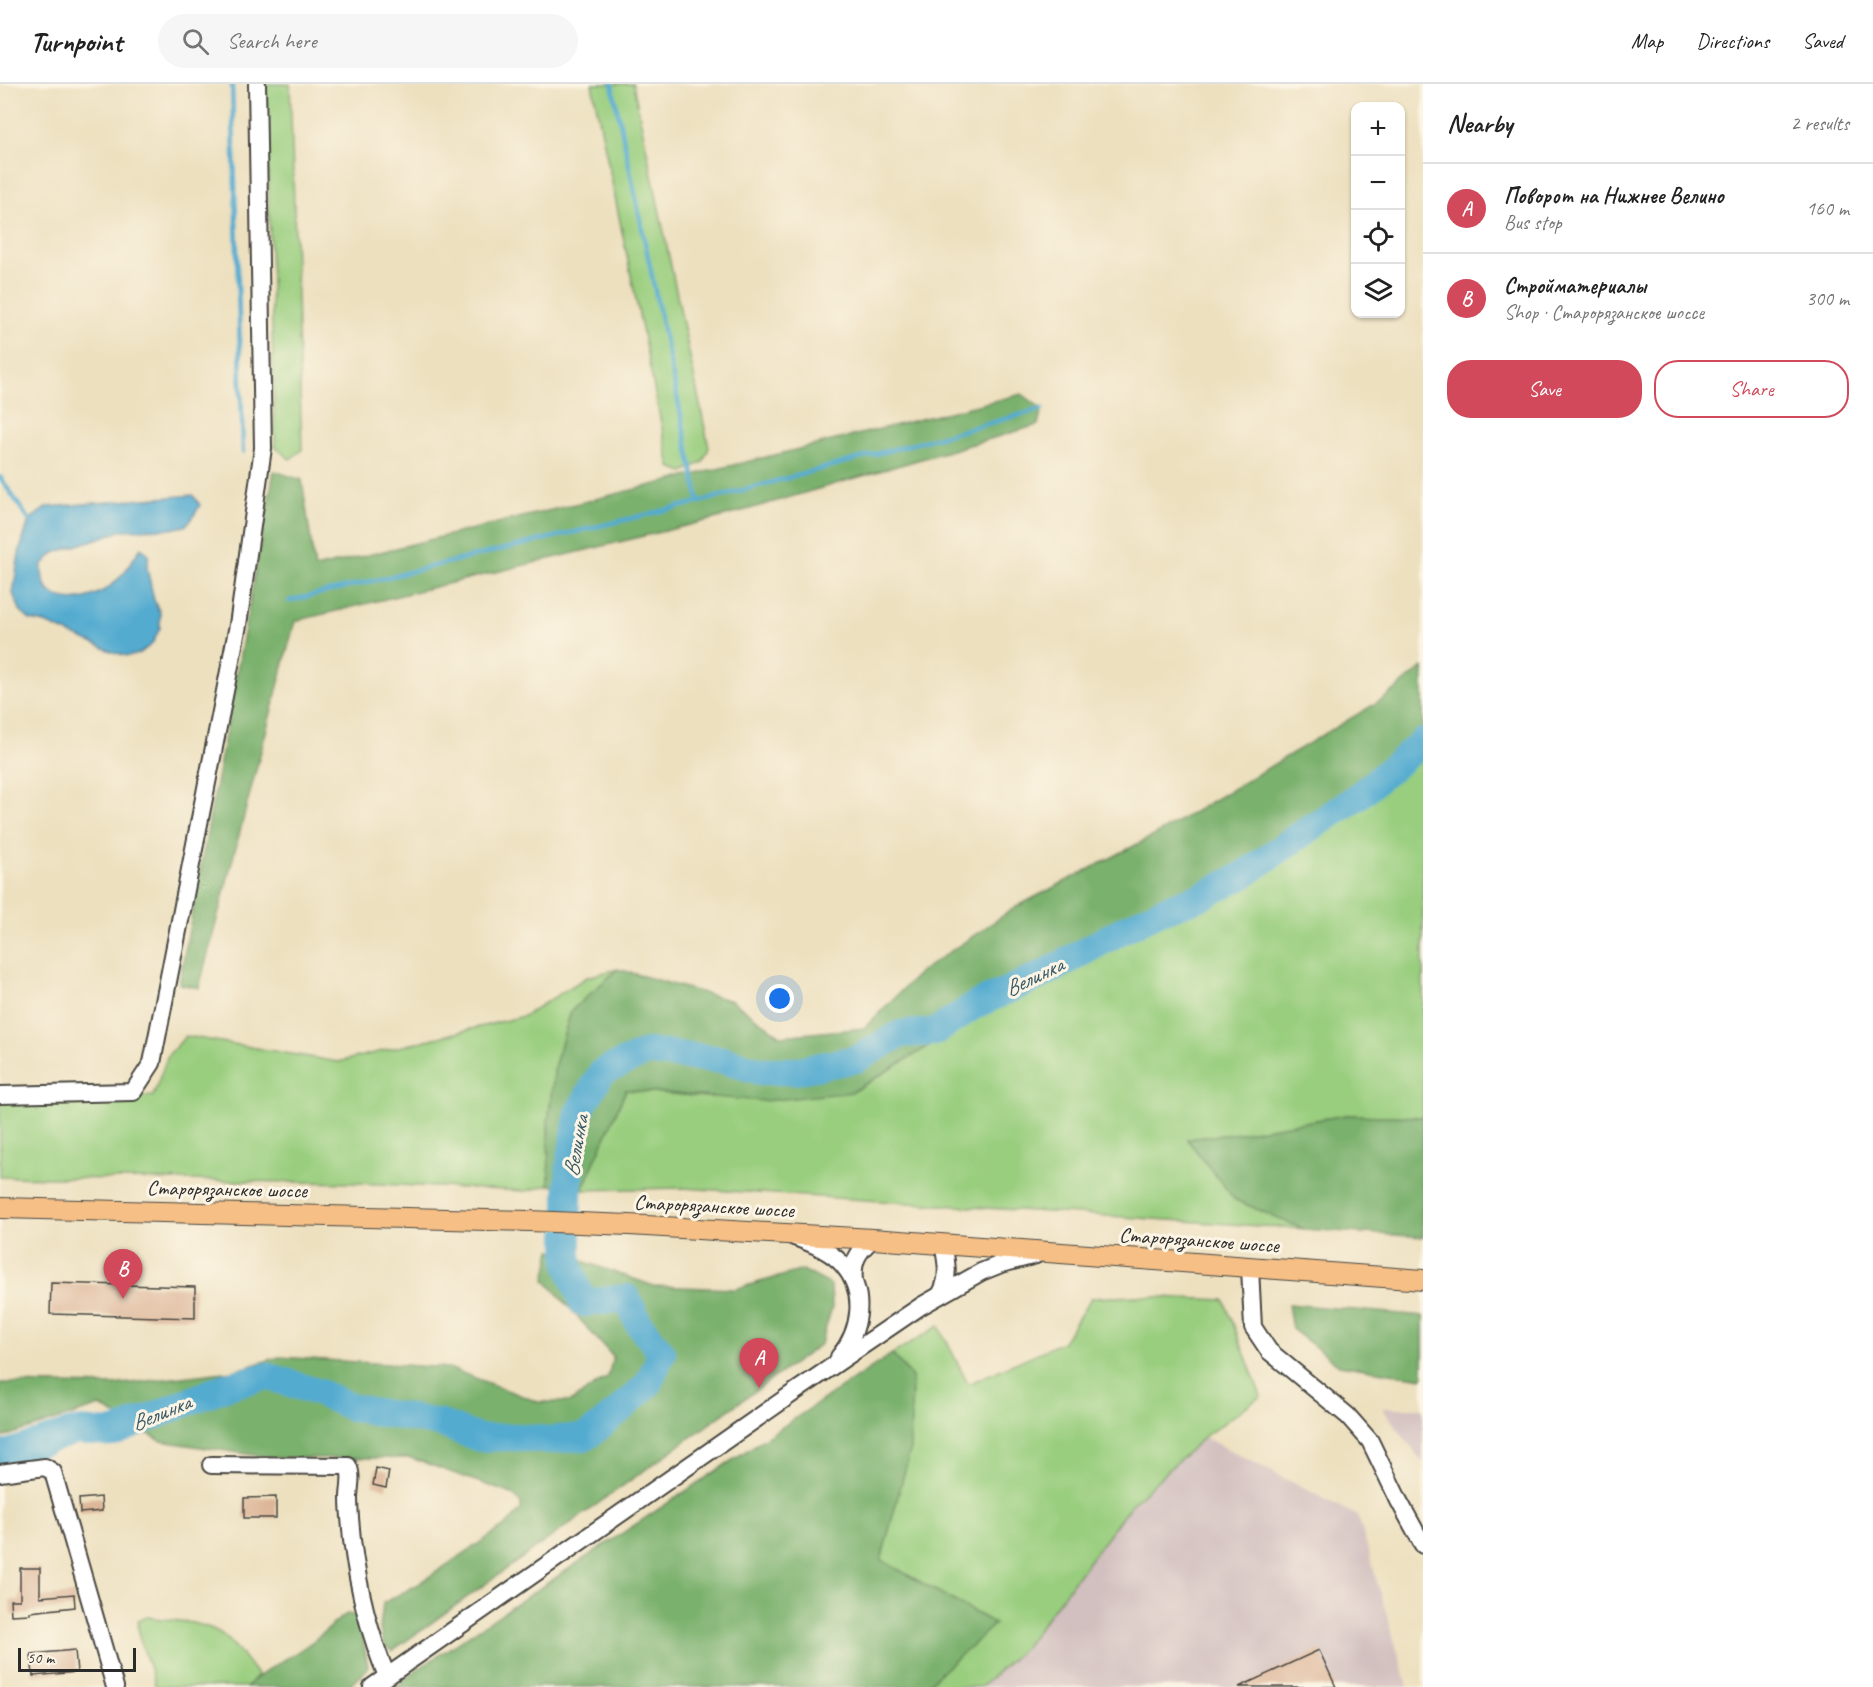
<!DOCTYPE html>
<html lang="en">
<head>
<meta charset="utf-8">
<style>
	:root { --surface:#fff; --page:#f6f6f6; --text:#222; --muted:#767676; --line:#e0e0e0; --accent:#d1495b }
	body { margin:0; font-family:Caveat,sans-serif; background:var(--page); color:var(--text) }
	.controls { position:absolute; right:18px; top:18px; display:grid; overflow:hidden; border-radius:12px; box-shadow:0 2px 4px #0004 }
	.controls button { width:54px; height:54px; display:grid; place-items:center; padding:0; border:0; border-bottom:2px solid var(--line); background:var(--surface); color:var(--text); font:30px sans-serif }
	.scale { position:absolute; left:18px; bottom:15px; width:118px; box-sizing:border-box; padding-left:6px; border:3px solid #2b2b2b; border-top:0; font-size:16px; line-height:21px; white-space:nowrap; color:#2b2b2b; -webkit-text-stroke:4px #fcf5e5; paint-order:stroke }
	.you { position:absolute; left:780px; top:915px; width:21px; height:21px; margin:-15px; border:4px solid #fff; border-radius:50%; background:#1a73e8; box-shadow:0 0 0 9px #1a73e833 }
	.badge { display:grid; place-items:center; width:39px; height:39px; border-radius:50%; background:var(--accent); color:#fff; font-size:20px; font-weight:700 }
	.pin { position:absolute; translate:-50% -50px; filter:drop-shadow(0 2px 3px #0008) }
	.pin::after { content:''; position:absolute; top:32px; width:21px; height:18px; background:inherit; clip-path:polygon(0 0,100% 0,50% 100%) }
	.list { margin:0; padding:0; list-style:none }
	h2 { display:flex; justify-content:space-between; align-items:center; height:78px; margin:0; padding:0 24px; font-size:26px }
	h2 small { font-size:20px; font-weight:400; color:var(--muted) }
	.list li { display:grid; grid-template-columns:39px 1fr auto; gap:18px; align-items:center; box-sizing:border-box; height:90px; padding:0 24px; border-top:2px solid var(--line) }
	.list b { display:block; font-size:22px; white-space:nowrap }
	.list p { margin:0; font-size:20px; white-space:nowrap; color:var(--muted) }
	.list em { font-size:20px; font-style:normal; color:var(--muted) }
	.actions { display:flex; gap:12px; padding:18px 24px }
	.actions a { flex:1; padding:14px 0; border:2px solid var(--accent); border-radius:24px; text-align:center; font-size:21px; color:var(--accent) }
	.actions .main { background:var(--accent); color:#fff }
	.icon { flex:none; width:33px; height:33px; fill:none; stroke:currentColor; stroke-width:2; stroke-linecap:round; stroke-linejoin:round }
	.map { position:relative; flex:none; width:1423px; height:1603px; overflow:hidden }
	header { display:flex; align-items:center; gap:36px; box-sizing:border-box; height:84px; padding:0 30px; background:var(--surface); border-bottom:2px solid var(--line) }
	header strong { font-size:28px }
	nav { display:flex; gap:33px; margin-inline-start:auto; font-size:21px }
	.search { width:420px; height:54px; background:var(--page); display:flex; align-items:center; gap:15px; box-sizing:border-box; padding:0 21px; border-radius:33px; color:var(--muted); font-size:22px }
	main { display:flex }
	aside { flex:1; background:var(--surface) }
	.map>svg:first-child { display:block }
	.industrial { fill:#d2bfbf }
	.green { fill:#99ce7e; stroke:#627c54; stroke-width:1.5 }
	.forest { fill:#7ab16d; stroke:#526e4c; stroke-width:1.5 }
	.water { fill:#53abd0; stroke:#3f6b7e; stroke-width:1.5 }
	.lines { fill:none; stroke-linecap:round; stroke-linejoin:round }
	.stream { stroke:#53abd0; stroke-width:4.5 }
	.river { stroke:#53abd0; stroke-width:28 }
	.building { fill:#dbb394 }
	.minor-casing { stroke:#484641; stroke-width:20 }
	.major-casing { stroke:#484641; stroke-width:22 }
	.minor { stroke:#fff; stroke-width:16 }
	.major { stroke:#f5bf86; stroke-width:20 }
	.labels { text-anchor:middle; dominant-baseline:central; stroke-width:6; stroke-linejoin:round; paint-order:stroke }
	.street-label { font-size:21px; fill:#2b2b2b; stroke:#fcf5e5 }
	.water-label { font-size:22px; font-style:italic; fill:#395865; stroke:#fcf5e5 }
</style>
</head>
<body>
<header>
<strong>Turnpoint</strong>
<div class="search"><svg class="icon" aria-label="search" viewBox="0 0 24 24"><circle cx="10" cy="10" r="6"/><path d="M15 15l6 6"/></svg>Search here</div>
<nav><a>Map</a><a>Directions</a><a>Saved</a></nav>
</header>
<main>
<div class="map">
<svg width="1423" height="1603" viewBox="0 0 1423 1603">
	<rect width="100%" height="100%" fill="#fcf5e5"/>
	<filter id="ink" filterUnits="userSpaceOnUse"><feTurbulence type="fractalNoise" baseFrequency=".0167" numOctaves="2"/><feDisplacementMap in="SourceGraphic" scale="12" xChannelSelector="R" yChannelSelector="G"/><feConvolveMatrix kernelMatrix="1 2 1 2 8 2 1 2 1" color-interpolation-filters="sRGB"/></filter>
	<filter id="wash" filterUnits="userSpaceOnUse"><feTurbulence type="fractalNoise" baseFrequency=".008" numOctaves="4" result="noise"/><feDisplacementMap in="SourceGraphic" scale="24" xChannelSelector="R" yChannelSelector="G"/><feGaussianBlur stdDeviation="1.35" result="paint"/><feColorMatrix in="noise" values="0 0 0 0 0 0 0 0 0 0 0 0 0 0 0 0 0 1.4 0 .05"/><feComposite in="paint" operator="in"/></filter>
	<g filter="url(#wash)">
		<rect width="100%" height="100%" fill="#ede0bf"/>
		<g class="industrial">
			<path d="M 1382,1324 L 1423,1324 L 1423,1379 Z"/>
			<path d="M 1204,1353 L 1358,1432 L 1408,1603 L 981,1603 L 1024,1564 L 1131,1421 Z"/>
		</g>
		<g class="green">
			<path d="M 266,0 L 290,0 L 302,366 L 290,375 L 275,363 Z"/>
			<path d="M 592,0 L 633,0 L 709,364 L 703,378 L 683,388 L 670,383 Z"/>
			<path d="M 1423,672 L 1423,1033 L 1346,1031 L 1241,1049 L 1187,1055 L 1235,1116 L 1304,1145 L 683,1104 L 582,1106 L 626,1006 L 704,1013 L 852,1008 L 994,923 L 1276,779 Z"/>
			<path d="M 618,885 L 571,927 L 555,981 L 548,1039 L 549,1101 L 526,1107 L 357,1099 L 0,1093 L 0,1016 L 153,1012 L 168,971 L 186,952 L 338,978 L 524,932 L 587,893 Z"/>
			<path d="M 1136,1212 L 1224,1216 L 1261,1312 L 1204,1353 L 1131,1421 L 1024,1564 L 981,1603 L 925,1603 L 995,1540 L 881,1476 L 910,1367 L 912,1293 L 892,1270 L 939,1242 L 968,1300 L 1063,1258 L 1091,1214 Z"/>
			<path d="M 147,1533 C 168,1536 208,1537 224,1552 C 237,1563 248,1578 258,1592 L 246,1603 L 156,1603 L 139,1552 L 138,1537 Z"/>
		</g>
		<g class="forest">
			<path d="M 1022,310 L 1042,325 L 1038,341 L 722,433 L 295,537 L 199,904 L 179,900 L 274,387 L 302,396 L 315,484 Z"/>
			<path d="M 1423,583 L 1423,672 L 1276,779 L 994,923 L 852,1008 L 764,1017 L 626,1006 L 582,1106 L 549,1101 L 548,1039 L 555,981 L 571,927 L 618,885 L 732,917 L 781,952 L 864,944 L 920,888 L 1016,823 L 1157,750 L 1385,614 Z"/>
			<path d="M 1346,1031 L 1423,1033 L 1423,1153 L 1304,1145 L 1235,1116 L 1187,1055 L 1241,1049 Z"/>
			<path d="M 551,1166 L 654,1202 L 735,1205 L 803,1186 L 831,1201 L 832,1223 L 821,1260 L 392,1567 L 384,1561 L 380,1545 L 383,1519 L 417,1501 L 506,1441 L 521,1426 L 521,1419 L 512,1410 L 411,1374 L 273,1374 L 161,1357 L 100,1322 L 0,1354 L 0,1299 L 113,1301 L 233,1287 L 279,1273 L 449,1284 L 538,1318 L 570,1318 L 608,1293 L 613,1273 L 545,1196 Z"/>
			<path d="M 1288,1220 L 1423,1232 L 1423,1294 L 1339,1281 L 1292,1245 Z"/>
			<path d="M 892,1270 L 912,1293 L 910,1367 L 881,1476 L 995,1540 L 925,1603 L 395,1603 L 418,1585 Z"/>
			<path d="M 347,1530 L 359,1532 L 368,1583 L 360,1593 L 347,1603 L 246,1603 C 265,1585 288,1575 309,1560 C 322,1551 333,1539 347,1530 Z"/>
		</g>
		<path class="water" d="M 193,411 L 200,421 L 192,435 L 185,442 L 171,445 L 124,446 L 54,469 L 42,481 C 40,518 73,522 101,508 C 107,505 114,499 119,494 C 129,485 133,473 141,464 L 149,470 L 147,484 L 154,516 L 160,529 L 160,544 L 152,560 L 139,570 L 127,572 L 113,568 L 45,539 L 30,536 L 21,528 L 13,510 L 19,469 L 29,436 L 47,423 Z"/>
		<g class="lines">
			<g class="stream">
				<path d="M 232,0 L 243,368"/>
				<path d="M 612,0 L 699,418"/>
				<path d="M 0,393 L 29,436"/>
				<path d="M 289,517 L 699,418 L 1042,325"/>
			</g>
			<path class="river" d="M 0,1372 L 75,1347 L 113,1349 L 227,1302 L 267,1292 L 320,1309 L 354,1324 L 439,1339 L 479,1354 L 516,1353 L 547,1356 L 586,1353 L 620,1326 L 648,1300 L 662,1269 L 639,1240 L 627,1214 L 583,1219 L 568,1179 L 568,1112 L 570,1078 L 579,1028 L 602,988 L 647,968 L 724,976 L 760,987 L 794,987 L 857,975 L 900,950 L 935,948 L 975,921 L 1044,890 L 1126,844 L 1161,827 L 1200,813 L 1242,792 L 1287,760 L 1357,713 L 1423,658"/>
		</g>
		<g id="blocks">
			<g class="building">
				<path d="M 51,1199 L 195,1203 L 195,1234 L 50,1230 Z"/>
				<path d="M 376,1384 L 389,1387 L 386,1404 L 373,1401 Z"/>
				<path d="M 101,1413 L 102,1427 L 80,1429 L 79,1415 Z"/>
				<path d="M 276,1413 L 276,1434 L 244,1434 L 244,1414 Z"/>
				<path d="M 20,1484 L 40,1484 L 40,1513 L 74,1510 L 75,1523 L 30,1528 L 30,1530 L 11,1531 L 10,1516 L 20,1516 Z"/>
				<path d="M 75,1566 L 77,1588 L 33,1592 L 31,1570 Z"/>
				<path d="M 1319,1566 L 1336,1603 L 1239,1603 Z"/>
			</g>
		</g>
	</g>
	<g filter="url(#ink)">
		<use href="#blocks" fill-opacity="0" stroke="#484641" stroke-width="1.5"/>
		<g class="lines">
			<defs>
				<g id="minor">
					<path d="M 0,1011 L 133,1008 L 152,979 L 238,541 L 263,364 L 257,0"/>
					<path d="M 794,1153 C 812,1159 831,1167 843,1181 C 867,1208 861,1247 839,1273"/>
					<path d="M 1250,1184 L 1253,1243 L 1269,1267 L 1348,1332 L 1370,1357 L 1399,1417 L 1423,1461"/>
					<path d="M 854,1197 C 852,1177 858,1167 873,1155"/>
					<path d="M 940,1211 C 950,1194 947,1179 943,1160"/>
					<path d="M 211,1381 L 348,1382 C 353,1391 349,1404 349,1414 C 349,1428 351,1443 352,1456 C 358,1502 369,1550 387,1592"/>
					<path d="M 0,1389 L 45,1383 L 53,1388 L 115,1603"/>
					<path d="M 372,1603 L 796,1307 L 921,1222 L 981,1188 L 1001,1180 L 1036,1171"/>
				</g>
				<path id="major" d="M 0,1124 L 529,1137 L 629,1141 L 873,1155 L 1423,1196"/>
			</defs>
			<use href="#minor" class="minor-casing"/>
			<use href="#major" class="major-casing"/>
			<use href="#minor" class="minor"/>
			<use href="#major" class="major"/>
		</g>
	</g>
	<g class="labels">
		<g class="street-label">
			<text transform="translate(227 1105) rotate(1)">Старорязанское шоссе</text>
			<text transform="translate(714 1122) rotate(3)">Старорязанское шоссе</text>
			<text transform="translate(1199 1156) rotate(4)">Старорязанское шоссе</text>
		</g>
		<g class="water-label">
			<text transform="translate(1034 893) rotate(-26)">Велинка</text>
			<text transform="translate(576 1062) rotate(-80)">Велинка</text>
			<text transform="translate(161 1329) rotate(-22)">Велинка</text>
		</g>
	</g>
</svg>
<div class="controls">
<button>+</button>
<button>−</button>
<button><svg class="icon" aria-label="locate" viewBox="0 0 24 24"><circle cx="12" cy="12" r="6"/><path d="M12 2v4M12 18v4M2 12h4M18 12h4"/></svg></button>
<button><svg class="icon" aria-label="layers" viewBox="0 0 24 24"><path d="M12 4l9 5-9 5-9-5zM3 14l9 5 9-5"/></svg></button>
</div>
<div class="scale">50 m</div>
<div class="you"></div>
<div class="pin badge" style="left:759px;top:1304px">A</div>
<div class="pin badge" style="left:123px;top:1215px">B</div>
</div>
<aside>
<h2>Nearby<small>2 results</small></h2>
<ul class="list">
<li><span class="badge">A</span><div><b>Поворот на Нижнее Велино</b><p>Bus stop</p></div><em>160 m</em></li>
<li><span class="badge">B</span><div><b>Стройматериалы</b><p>Shop · Старорязанское шоссе</p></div><em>300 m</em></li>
</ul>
<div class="actions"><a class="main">Save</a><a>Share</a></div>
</aside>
</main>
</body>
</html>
